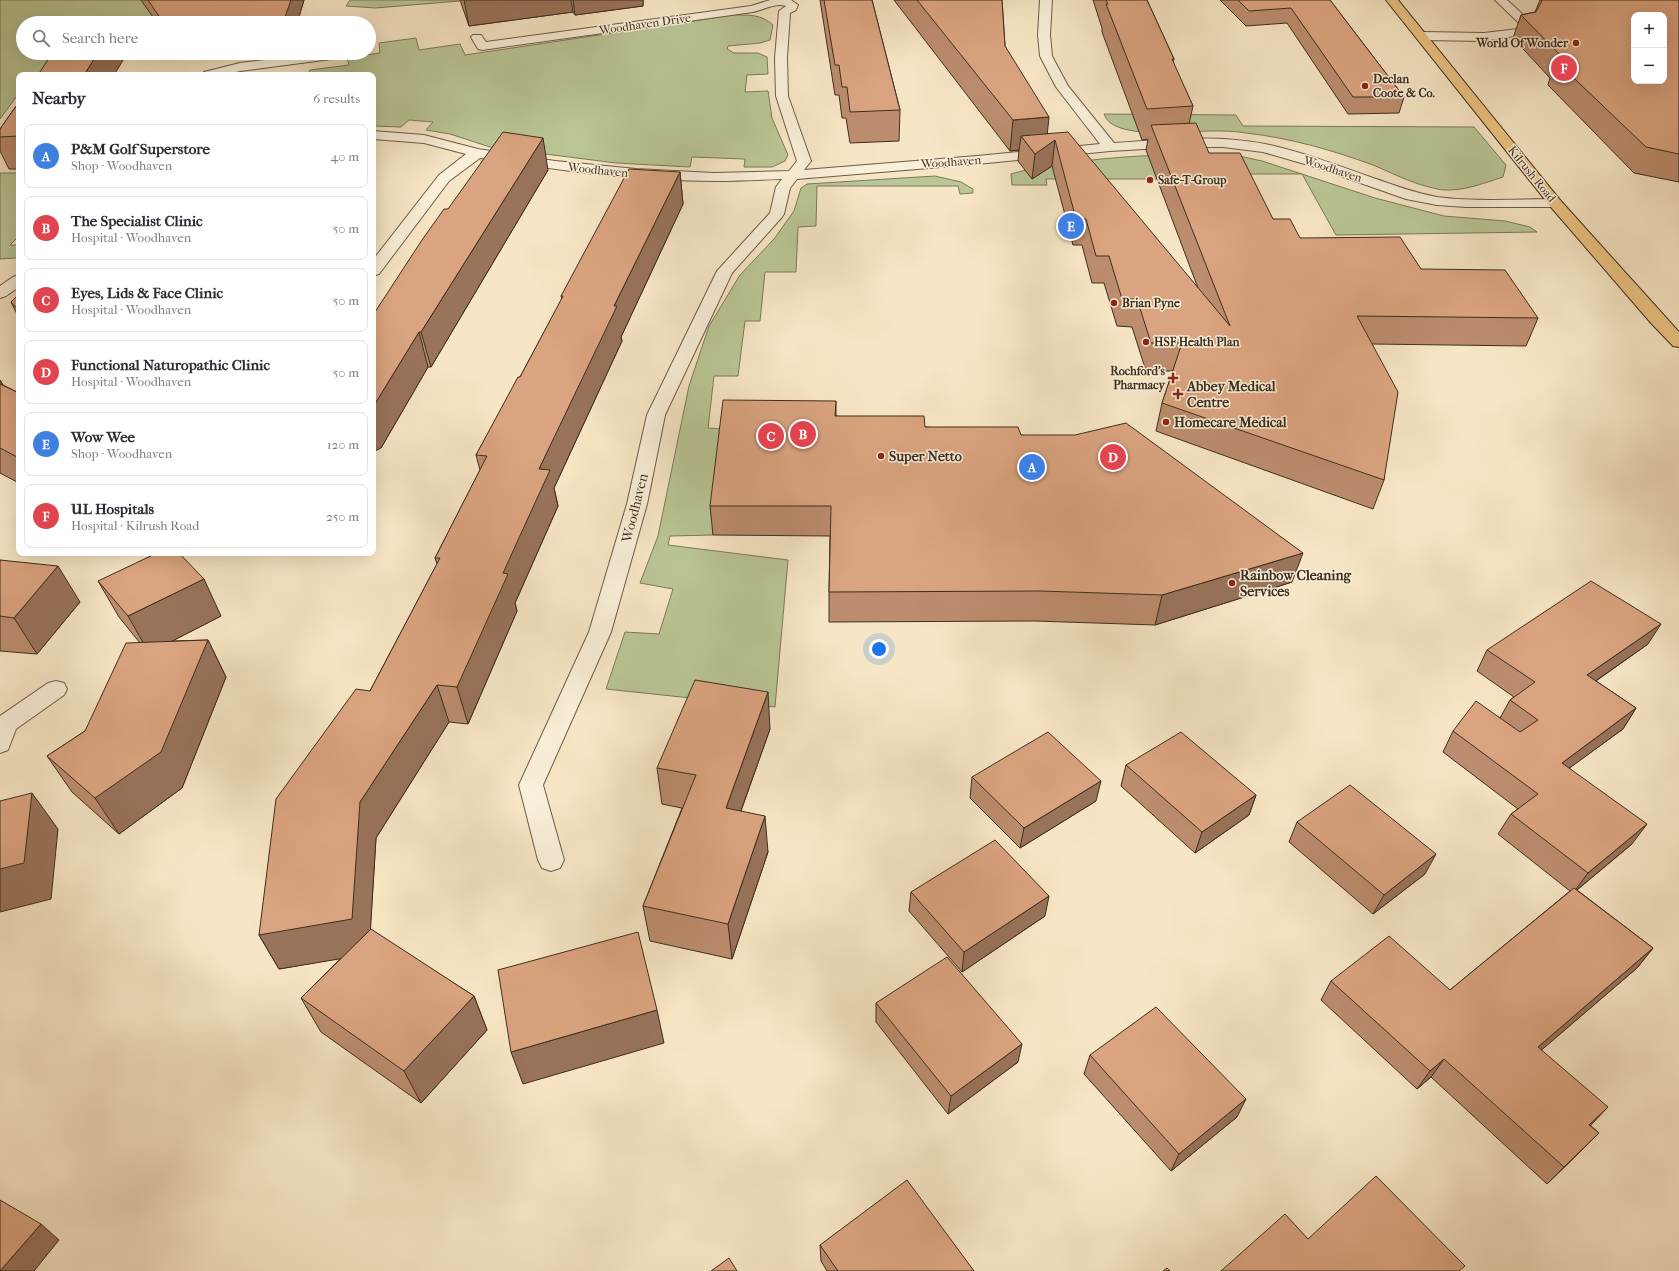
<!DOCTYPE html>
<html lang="en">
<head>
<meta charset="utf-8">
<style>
	:root { --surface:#fff; --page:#f2f2f3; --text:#2b2b33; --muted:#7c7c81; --line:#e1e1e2; --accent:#8f2418 }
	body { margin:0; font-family:"IM FELL French Canon",serif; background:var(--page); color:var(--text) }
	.controls { position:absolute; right:12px; top:12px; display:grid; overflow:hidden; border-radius:8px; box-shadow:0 4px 16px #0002 }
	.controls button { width:36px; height:36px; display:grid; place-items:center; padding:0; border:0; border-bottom:1px solid var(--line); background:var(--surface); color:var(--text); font:20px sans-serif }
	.you { position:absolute; left:879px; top:649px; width:14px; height:14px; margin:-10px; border:3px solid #fff; border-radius:50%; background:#1a73e8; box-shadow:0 0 0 6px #1a73e833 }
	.badge { display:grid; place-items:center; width:26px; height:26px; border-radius:50%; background:var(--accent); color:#fff; font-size:13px; font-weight:700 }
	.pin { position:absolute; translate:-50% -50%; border:2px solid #fff; box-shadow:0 1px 4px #0006 }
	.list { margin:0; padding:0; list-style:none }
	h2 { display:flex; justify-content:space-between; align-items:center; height:52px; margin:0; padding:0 16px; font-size:17px }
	h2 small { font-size:13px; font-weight:400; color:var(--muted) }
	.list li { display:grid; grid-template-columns:26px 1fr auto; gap:12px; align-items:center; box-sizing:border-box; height:64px; margin:0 8px 8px; padding:0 8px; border:1px solid var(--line); border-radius:8px }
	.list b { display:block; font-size:15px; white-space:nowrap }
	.list p { margin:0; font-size:13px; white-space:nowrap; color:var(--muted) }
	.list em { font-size:13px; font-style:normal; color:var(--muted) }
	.icon { flex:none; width:22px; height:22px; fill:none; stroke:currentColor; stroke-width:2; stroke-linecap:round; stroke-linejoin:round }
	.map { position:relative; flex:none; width:1679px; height:1271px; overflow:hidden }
	.search { position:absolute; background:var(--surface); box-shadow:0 4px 16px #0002; left:16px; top:16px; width:360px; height:44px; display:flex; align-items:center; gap:10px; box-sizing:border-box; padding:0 14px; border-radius:22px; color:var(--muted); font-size:15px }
	.panel { position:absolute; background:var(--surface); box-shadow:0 4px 16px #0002; left:16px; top:72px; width:360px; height:484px; border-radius:8px }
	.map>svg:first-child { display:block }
	.green { fill:#bac696; stroke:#7c7a5a }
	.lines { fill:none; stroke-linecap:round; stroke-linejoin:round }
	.minor-casing { stroke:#6c5c48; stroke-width:2 }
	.major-casing { stroke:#3d2e1f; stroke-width:2 }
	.minor { fill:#faefd9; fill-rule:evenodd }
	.major { fill:#ecc382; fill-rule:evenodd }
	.wall { fill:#bc8d6e; stroke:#3d2e1f }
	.shaded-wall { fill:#99735a; stroke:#3d2e1f }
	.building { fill:#dba480; stroke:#3d2e1f; fill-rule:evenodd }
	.poi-dot { fill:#8f2418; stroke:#faefd9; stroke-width:1.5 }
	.labels { text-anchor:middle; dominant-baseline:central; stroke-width:3; stroke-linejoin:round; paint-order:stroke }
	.far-street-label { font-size:12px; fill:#3d2e1f; stroke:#faefd9 }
	.far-poi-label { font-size:12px; font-weight:bold; fill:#3d2e1f; stroke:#faefd9; text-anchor:start }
	.poi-label { font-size:14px; font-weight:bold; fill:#3d2e1f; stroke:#faefd9; text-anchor:start }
	.street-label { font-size:14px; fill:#3d2e1f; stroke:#faefd9 }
</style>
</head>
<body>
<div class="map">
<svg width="1679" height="1271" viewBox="0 0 1679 1271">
	<rect width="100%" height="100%" fill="#f7e6c5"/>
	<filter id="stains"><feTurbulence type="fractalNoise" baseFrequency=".005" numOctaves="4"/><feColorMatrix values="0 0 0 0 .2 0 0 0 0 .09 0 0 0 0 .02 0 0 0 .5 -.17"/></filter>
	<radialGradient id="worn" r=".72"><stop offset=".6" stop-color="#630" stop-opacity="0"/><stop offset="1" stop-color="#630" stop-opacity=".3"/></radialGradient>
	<g class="green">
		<path d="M 0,0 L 238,0 L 185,23 L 23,23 L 23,53 L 73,53 L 44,75 L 19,75 L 19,93 L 0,119 Z"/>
		<path d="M 350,0 L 472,0 L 375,8 L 346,6 Z"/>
		<path d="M 733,15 C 749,15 761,14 773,25 L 770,40 L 760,43 L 728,46 L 727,49 L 734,53 L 758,53 L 767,57 L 768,74 L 747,75 L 745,92 L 768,91 L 772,118 L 788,155 L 785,161 L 772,167 L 744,167 L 745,159 L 692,157 L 690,167 L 616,163 L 490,147 L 450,134 L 426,130 L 433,122 L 409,120 L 401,127 L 373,126 L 373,75 L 308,75 L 310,70 L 349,65 L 347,58 L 380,53 L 379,43 L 416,38 L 419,50 L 460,44 L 465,55 Z"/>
		<path d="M 1104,114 L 1236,115 L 1243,126 L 1474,127 L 1506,165 L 1503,177 C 1484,183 1465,191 1444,190 C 1439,190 1434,188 1429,187 C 1409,182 1392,173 1373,165 C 1332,150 1290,138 1246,133 C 1235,131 1222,131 1210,131 C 1188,131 1112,141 1104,114 Z"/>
		<path d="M 1230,154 L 1262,161 L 1375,198 L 1444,216 L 1505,221 L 1530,227 L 1537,232 L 1336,235 L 1302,174 L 1232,174 L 1234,179 L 1046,179 L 1047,185 L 1012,185 L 1011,174 C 1035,167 1059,164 1083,161 C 1132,155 1181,154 1230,154 Z"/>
		<path d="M 0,173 L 19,173 L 19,236 L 10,245 L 19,245 L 19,256 L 15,258 L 0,259 Z"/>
		<path d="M 935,176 L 961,182 L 973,189 L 973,193 L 960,194 L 958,186 L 817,186 L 816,226 L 798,227 L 796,272 L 765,272 L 760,321 L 745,321 L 738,376 L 714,376 L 708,428 L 725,429 L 713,535 L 670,536 L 668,545 L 788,560 L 775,707 L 606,689 L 625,632 L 659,634 L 673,589 L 640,583 L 658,536 L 689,386 L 709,326 L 740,275 L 774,239 L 794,211 L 801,188 L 807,184 Z"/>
	</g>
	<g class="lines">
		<defs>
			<g id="minor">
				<path d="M 770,0 L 791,0 L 798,5 L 796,10 L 790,13 L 787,58 L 788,96 L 811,161 L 804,170 L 977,156 L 1100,144 L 1056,87 L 1040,56 L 1038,35 L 1040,0 L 1052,0 L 1050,35 L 1052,56 L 1068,86 L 1114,143 C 1164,140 1216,134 1265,144 C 1302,152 1337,165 1373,178 C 1394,185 1414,193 1437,197 C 1475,202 1516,199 1555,199 L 1560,200 L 1562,203 L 1560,206 L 1555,207 L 1466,207 L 1437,205 L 1406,199 L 1315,167 L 1263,152 L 1223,147 L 1178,147 L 1110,151 L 977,164 L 797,179 L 790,188 L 784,214 L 782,217 L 732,273 L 665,415 L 647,504 L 611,632 L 543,785 L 564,860 L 560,868 L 551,871 L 542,868 L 538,860 L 519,785 L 589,632 L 627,504 L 647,415 L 717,271 L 770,213 L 776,187 L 782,179 C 759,180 737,181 715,181 C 636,181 557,170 480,158 L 449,181 L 379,274 L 373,276 L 373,260 L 439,175 L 466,154 L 424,143 L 373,139 L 373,131 L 424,135 L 478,149 L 555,161 L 636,169 L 714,173 L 789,171 L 797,161 L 776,96 L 775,58 L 779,11 L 786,6 C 776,2 763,10 753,12 L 482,50 L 478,49 L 471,37 L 473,35 L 481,35 L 486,42 L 751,6 Z"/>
				<path d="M 1495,0 L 1507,0 L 1530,21 L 1532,23 L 1526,34 L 1484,41 L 1422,40 L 1418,38 L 1416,36 L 1418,34 L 1422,32 L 1484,33 L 1518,29 L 1520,24 Z"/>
				<path d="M 319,53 L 352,53 L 350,56 L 346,57 L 240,71 L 223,75 L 202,75 L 204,72 L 240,63 Z"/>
				<path d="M 19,275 L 19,287 L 6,296 L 0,298 L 0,286 L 13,277 Z"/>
				<path d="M 56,681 L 64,683 L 67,689 L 64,695 L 16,729 L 8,750 L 0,753 L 0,716 L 48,683 Z"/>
			</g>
			<path id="major" d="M 1386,0 L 1398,0 L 1560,200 L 1679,332 L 1679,347 L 1673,346 L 1651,323 L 1550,206 Z"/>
		</defs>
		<use href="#minor" class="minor-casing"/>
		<use href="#major" class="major-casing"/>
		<use href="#minor" class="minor"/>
		<use href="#major" class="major"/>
	</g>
	<g class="wall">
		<path d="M 141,0 L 304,0 L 297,23 L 157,23 Z"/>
		<path d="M 460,0 L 643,0 L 643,6 L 575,15 L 573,12 L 469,26 Z"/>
		<path d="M 820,0 L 872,0 L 900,110 L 899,141 L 850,143 L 846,118 L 842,118 L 839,95 L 835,95 Z"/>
		<path d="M 894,0 L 1002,0 L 1005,46 L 1048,134 L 1198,288 L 1146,150 L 1148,139 L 1142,140 L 1102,32 L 1102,28 L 1093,0 L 1147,0 L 1174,59 L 1173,63 L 1193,106 L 1189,124 L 1209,153 L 1273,219 L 1300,238 L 1421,269 L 1538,318 L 1526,346 L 1372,344 L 1384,480 L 1373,509 L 1156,431 L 1162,403 L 1173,371 L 1146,371 L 1132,327 L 1117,326 L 1104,283 L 1092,283 L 1082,245 L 1073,245 L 1052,166 L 1032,179 L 1018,161 L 1019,150 L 1010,151 Z"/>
		<path d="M 1220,0 L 1330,0 L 1404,97 L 1399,113 L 1348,114 L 1287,23 L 1246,26 Z"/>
		<path d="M 1540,0 L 1679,0 L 1679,182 L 1634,173 L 1548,85 L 1550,78 L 1513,38 L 1521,15 L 1535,12 Z"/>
		<path d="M 19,102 L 19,169 L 9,169 L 0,151 L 0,129 Z"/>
		<path d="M 548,170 L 431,367 L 428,367 L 381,448 L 448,209 Z"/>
		<path d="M 680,172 L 683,204 L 621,337 L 622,341 L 554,488 L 558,506 L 515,603 L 517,611 L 468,724 L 449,722 L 376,838 L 370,930 L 474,996 L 487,1030 L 421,1103 L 321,1032 L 301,998 L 341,958 L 279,969 L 259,935 L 370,691 L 437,564 L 435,558 L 480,470 L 476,455 L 520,377 L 562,299 L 561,296 Z"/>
		<path d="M 19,294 L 19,318 L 11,302 Z"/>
		<path d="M 0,380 L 3,385 L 19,393 L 19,483 L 0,473 Z"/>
		<path d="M 836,401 L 836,416 L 925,427 L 1021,435 L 1292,582 L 1155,625 L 1035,621 L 829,622 L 829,592 L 830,536 L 713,535 L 710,506 Z"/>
		<path d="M 0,560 L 80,602 L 37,654 L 0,651 Z"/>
		<path d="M 98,581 L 221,616 L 172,641 L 208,640 L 226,677 L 182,788 L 119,834 L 72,792 L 47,756 L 85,731 L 140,643 L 119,617 Z"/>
		<path d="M 1648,644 L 1596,681 L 1636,708 L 1623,729 L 1569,768 L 1632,844 L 1577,890 L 1653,948 L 1637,968 L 1541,1050 L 1590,1125 L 1599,1133 L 1547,1184 L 1431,1077 L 1417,1089 L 1321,1000 L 1331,981 L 1450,990 L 1570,891 L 1498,834 L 1511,814 L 1518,809 L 1443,752 L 1453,731 L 1500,718 L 1510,700 L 1514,697 L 1477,671 L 1487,650 Z"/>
		<path d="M 770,729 L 741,811 L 768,852 L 732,959 L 650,941 L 643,906 L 682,808 L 662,804 L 657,768 Z"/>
		<path d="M 1126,765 L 1256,795 L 1249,815 L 1195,853 L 1121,786 Z"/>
		<path d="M 972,777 L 1096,801 L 1020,848 L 970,798 Z"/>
		<path d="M 1297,822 L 1425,874 L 1373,914 L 1289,842 Z"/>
		<path d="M 911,892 L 1045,916 L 962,972 L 909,911 Z"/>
		<path d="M 876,1003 L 1018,1062 L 948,1114 L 876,1022 Z"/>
		<path d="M 1090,1055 L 1237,1117 L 1171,1171 L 1084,1074 Z"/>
		<path d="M 820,1245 L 974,1271 L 827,1271 L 821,1261 Z"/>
	</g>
	<g class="shaded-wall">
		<path d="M 291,0 L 304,0 L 297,23 L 221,23 Z"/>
		<path d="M 464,0 L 571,0 L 573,12 L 469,26 Z"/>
		<path d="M 573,0 L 643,0 L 643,6 L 575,15 Z"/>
		<path d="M 98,53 L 123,53 L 125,57 L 114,75 L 84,75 Z"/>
		<path d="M 1049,117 L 1046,146 L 1055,140 L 1052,166 L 1032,179 L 1035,154 L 1021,136 L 1019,150 L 1010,151 L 1013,120 Z"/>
		<path d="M 543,138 L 548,170 L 431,367 L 421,332 Z"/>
		<path d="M 680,172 L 683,204 L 621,337 L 622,341 L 554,488 L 558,506 L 515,603 L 517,611 L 468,724 L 457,687 L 503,573 L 539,469 L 614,306 Z"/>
		<path d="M 419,332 L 428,367 L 381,448 L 373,452 L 373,407 Z"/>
		<path d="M 0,380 L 5,389 L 0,393 Z"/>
		<path d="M 1303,553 L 1292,582 L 1155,625 L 1162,595 Z"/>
		<path d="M 58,566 L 80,602 L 37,654 L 14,618 Z"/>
		<path d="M 204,579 L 221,616 L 149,653 L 128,616 Z"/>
		<path d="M 1661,624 L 1648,644 L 1574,696 L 1587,675 Z"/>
		<path d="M 208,640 L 226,677 L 182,788 L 119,834 L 95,798 Z"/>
		<path d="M 437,685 L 449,722 L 376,838 L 369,954 L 279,969 L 259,935 L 360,802 Z"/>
		<path d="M 768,692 L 770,729 L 729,844 L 726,808 Z"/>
		<path d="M 1636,708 L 1623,729 L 1549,783 L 1562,763 Z"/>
		<path d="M 1101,781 L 1096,801 L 1020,848 L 1024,828 Z"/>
		<path d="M 32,793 L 58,829 L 51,899 L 0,912 L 0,869 Z"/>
		<path d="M 1256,795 L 1249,815 L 1195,853 L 1202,832 Z"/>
		<path d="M 765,816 L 768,852 L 732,959 L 728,924 Z"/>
		<path d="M 1647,824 L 1632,844 L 1573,893 L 1588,873 Z"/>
		<path d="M 1436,854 L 1425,874 L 1373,914 L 1384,895 Z"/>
		<path d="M 1049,896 L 1045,916 L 962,972 L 964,952 Z"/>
		<path d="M 1653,948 L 1637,968 L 1523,1066 L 1538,1047 Z"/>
		<path d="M 474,996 L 487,1030 L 421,1103 L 404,1071 Z"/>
		<path d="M 657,1010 L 664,1043 L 523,1084 L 511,1052 Z"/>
		<path d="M 1022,1044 L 1018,1062 L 948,1114 L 951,1096 Z"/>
		<path d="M 1444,1059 L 1431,1077 L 1417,1089 L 1430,1071 Z"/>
		<path d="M 1246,1099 L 1237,1117 L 1171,1171 L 1179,1154 Z"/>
		<path d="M 1608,1107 L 1591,1125 L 1573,1142 L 1589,1125 Z"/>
		<path d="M 1599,1133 L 1582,1150 L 1547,1184 L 1564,1167 Z"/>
		<path d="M 41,1224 L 59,1240 L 34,1271 L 0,1271 Z"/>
	</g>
	<g class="building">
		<path d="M 148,0 L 291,0 L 285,17 L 221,23 L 163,22 Z"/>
		<path d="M 824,0 L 872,0 L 900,110 L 850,112 L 847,87 L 842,87 L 839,65 L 835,65 Z"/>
		<path d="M 917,0 L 1002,0 L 1005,46 L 1049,117 L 1013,120 Z"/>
		<path d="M 1106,0 L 1147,0 L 1174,59 L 1172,59 L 1193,106 L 1147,109 L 1106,4 L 1108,4 Z"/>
		<path d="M 1238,0 L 1330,0 L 1404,97 L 1353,97 L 1291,8 L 1249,11 Z"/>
		<path d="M 1541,0 L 1679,0 L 1679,154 L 1646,147 L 1557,62 L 1567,62 L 1521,15 L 1536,12 L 1542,1 ZM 1634,15 L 1664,15 L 1664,81 L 1634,81 Z"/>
		<path d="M 66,53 L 98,53 L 84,75 L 38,75 L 49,58 L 55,58 Z"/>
		<path d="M 19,102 L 19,136 L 0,137 L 0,129 Z"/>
		<path d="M 1196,123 L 1209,153 L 1240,153 L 1273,219 L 1290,219 L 1300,238 L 1400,237 L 1421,269 L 1505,270 L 1538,318 L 1357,316 L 1398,392 L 1384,480 L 1162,403 L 1182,343 L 1151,343 L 1137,299 L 1122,299 L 1109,256 L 1096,256 L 1086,219 L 1076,219 L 1055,140 L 1035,154 L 1021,136 L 1068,132 L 1230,326 L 1151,125 Z"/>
		<path d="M 503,132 L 543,138 L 421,332 L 419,332 L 373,407 L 373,315 L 422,240 L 444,209 L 448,209 Z"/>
		<path d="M 629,169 L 680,172 L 614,306 L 617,306 L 539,469 L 550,470 L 503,573 L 508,574 L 457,687 L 437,685 L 360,802 L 352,919 L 259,935 L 276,799 L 356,689 L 370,691 L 440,558 L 435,558 L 487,456 L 476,455 L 518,377 L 520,377 L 563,296 L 561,296 Z"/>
		<path d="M 19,294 L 19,311 L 11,302 Z"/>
		<path d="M 0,384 L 19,393 L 19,458 L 0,448 Z"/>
		<path d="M 723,400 L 836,401 L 835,416 L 924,416 L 925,427 L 1018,427 L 1021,435 L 1075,435 L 1126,423 L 1303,553 L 1162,595 L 1040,591 L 829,592 L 831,506 L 710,506 Z"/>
		<path d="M 157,553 L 179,553 L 204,579 L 128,616 L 98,581 Z"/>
		<path d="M 0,560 L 58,566 L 14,618 L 0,616 Z"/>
		<path d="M 1591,581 L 1661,624 L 1587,675 L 1636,708 L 1562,763 L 1647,824 L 1588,873 L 1511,814 L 1538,794 L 1453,731 L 1476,701 L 1520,732 L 1538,720 L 1510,700 L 1535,682 L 1487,650 Z"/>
		<path d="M 208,640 L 161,752 L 95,798 L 47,756 L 85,731 L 126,643 Z"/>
		<path d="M 695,680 L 768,692 L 726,808 L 765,816 L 728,924 L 643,906 L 696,775 L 657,768 Z"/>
		<path d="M 1048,732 L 1101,781 L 1024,828 L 972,777 Z"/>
		<path d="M 1181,732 L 1256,795 L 1202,832 L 1126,765 Z"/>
		<path d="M 1350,785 L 1436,854 L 1384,895 L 1297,822 Z"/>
		<path d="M 32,793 L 24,863 L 0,869 L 0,801 Z"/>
		<path d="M 995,840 L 1049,896 L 964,952 L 911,892 Z"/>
		<path d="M 1574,888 L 1653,948 L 1538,1047 L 1608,1107 L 1589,1125 L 1599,1133 L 1564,1167 L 1444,1059 L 1430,1071 L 1331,981 L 1389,936 L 1450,990 Z"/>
		<path d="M 371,929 L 474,996 L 404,1071 L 301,998 Z"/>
		<path d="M 638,932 L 657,1010 L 511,1052 L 498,970 Z"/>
		<path d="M 947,957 L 1022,1044 L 951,1096 L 876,1003 Z"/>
		<path d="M 1156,1007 L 1246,1099 L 1179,1154 L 1090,1055 Z"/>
		<path d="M 1376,1176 L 1465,1266 L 1459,1271 L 1221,1271 L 1285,1214 L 1308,1239 Z"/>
		<path d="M 907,1180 L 974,1271 L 838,1271 L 820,1245 Z"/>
		<path d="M 0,1200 L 41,1224 L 0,1271 Z"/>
		<path d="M 729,1258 L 737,1271 L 711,1271 Z"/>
		<path d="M 1167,1268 L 1170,1271 L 1163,1271 Z"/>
	</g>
	<g class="poi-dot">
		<circle cx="1576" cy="43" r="4"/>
		<circle cx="1365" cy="86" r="4"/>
		<circle cx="1150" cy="180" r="4"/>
		<circle cx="1114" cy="303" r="4"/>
		<circle cx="1146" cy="342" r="4"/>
		<path d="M1171 372h4v4h4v4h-4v4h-4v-4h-4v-4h4z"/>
		<path d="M1176 388h4v4h4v4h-4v4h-4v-4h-4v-4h4z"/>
		<circle cx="1166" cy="422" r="4"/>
		<circle cx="881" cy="456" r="4"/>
		<circle cx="1232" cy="583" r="4"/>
	</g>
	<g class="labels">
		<g class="far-street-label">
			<text transform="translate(645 24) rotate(-8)">Woodhaven Drive</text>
			<text transform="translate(951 162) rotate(-4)">Woodhaven</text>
			<text transform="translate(1333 169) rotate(18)">Woodhaven</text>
			<text transform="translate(598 170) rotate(6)">Woodhaven</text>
			<text transform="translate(1532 174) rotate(51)">Kilrush Road</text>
		</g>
		<g class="far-poi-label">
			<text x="1568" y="43" text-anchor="end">World Of Wonder</text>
			<text x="1373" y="79">Declan<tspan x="1373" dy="14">Coote &amp; Co.</tspan></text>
			<text x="1158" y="180">Safe-T-Group</text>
			<text x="1122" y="303">Brian Pyne</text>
			<text x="1154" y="342">HSF Health Plan</text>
			<text x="1165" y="371" text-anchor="end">Rochford's<tspan x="1165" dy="14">Pharmacy</tspan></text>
		</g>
		<g class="poi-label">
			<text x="1187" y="386">Abbey Medical<tspan x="1187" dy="16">Centre</tspan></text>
			<text x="1174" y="422">Homecare Medical</text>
			<text x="889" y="456">Super Netto</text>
			<text x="1240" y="575">Rainbow Cleaning<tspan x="1240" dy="16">Services</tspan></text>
		</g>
		<g class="street-label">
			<text transform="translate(635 508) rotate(-76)">Woodhaven</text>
		</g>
	</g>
	<rect width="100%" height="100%" filter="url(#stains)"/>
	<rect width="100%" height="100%" fill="url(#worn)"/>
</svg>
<div class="controls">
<button>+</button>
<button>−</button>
</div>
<div class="you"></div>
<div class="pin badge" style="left:1032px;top:467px;background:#3f7fe0">A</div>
<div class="pin badge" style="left:803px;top:434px;background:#e0444e">B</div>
<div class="pin badge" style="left:771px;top:436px;background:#e0444e">C</div>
<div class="pin badge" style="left:1113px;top:457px;background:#e0444e">D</div>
<div class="pin badge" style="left:1071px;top:226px;background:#3f7fe0">E</div>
<div class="pin badge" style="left:1564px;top:68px;background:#e0444e">F</div>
<div class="search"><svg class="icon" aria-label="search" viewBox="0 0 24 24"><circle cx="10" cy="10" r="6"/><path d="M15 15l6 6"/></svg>Search here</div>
<section class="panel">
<h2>Nearby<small>6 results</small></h2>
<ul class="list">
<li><span class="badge" style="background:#3f7fe0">A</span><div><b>P&amp;M Golf Superstore</b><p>Shop · Woodhaven</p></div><em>40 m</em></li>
<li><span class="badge" style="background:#e0444e">B</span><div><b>The Specialist Clinic</b><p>Hospital · Woodhaven</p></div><em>50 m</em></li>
<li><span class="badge" style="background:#e0444e">C</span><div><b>Eyes, Lids &amp; Face Clinic</b><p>Hospital · Woodhaven</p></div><em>50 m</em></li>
<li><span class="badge" style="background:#e0444e">D</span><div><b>Functional Naturopathic Clinic</b><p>Hospital · Woodhaven</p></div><em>50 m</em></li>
<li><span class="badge" style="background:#3f7fe0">E</span><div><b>Wow Wee</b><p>Shop · Woodhaven</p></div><em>120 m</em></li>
<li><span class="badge" style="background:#e0444e">F</span><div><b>UL Hospitals</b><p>Hospital · Kilrush Road</p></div><em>250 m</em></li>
</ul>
</section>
</div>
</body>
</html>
